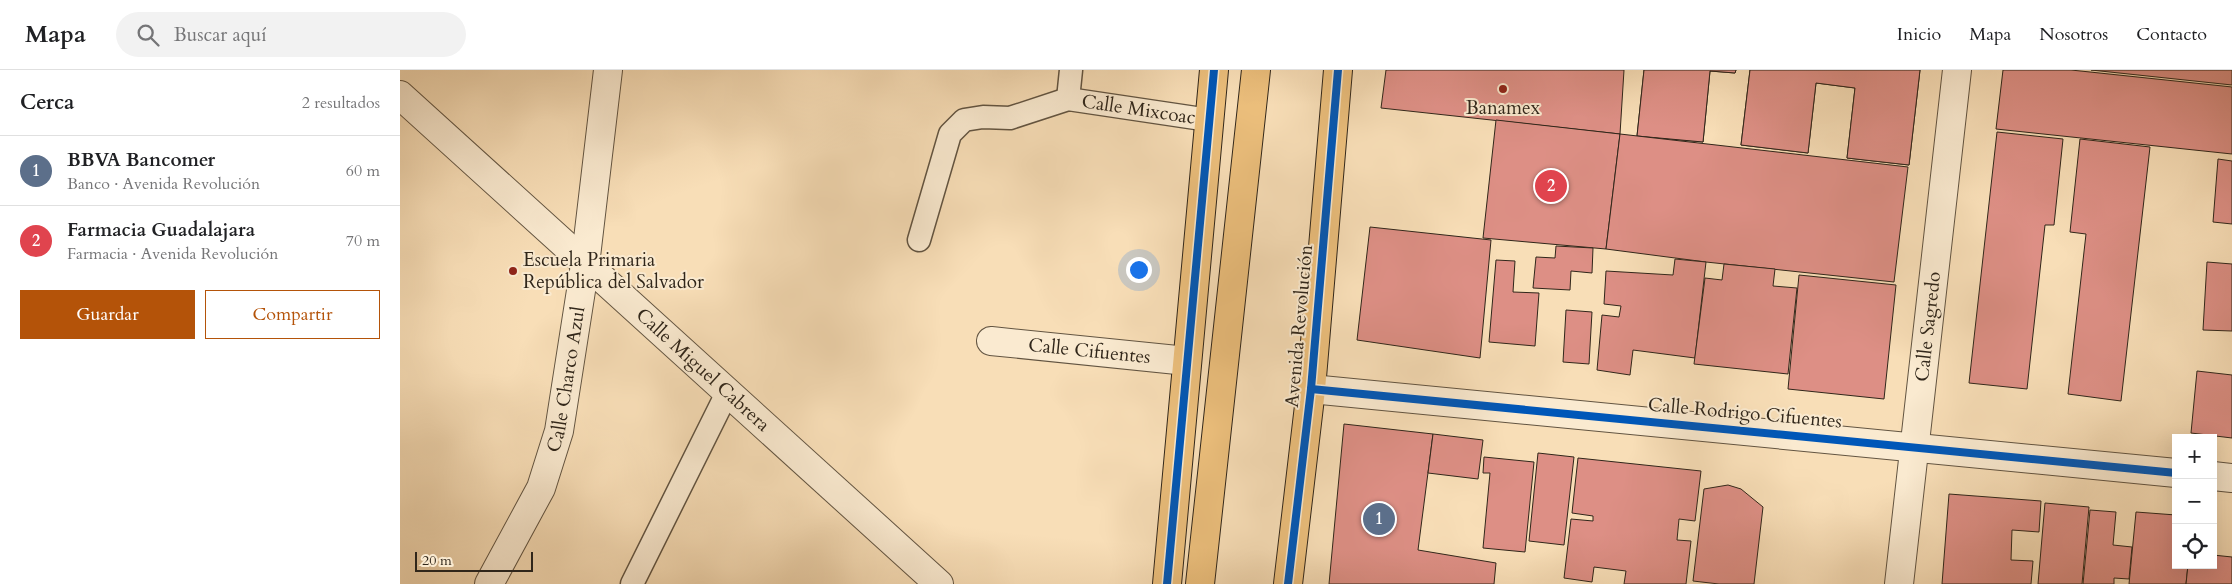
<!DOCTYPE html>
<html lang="es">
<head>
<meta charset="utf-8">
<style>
	:root { --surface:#fff; --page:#f2f2f2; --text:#202124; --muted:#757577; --line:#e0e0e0; --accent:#b45309 }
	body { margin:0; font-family:Cardo,serif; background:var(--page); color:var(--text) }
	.controls { position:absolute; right:15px; bottom:15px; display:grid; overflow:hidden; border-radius:0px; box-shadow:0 5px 20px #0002 }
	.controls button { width:45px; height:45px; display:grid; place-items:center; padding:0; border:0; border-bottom:1px solid var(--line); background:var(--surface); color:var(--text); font:25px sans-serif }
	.scale { position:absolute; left:15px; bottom:12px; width:118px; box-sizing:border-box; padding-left:5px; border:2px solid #30261a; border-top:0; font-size:14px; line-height:18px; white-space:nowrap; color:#30261a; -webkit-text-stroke:4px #faead0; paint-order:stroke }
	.you { position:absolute; left:738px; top:199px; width:18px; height:18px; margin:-12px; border:4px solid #fff; border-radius:50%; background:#1a73e8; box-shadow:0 0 0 8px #1a73e833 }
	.badge { display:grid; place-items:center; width:32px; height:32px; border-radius:50%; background:var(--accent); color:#fff; font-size:16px; font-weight:700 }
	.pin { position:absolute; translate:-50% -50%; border:2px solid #fff; box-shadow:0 1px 5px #0006 }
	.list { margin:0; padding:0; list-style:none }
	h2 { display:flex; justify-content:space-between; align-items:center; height:65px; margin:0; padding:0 20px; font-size:21px }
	h2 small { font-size:16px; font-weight:400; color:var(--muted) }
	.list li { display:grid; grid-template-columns:32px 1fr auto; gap:15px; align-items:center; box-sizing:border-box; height:70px; padding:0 20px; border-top:1px solid var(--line) }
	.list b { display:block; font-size:19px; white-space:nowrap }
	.list p { margin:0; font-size:16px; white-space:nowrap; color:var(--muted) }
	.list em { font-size:16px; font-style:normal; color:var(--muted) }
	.actions { display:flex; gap:10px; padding:15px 20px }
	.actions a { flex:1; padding:11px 0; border:1px solid var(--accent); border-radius:0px; text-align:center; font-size:18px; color:var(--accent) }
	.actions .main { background:var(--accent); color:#fff }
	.icon { flex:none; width:28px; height:28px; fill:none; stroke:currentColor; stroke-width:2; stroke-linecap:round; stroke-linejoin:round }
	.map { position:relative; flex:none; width:1832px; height:514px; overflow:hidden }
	header { display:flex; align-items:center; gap:30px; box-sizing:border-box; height:70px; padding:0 25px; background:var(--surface); border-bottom:1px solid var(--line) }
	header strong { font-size:24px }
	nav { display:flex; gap:28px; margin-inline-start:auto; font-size:18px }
	.search { width:350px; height:45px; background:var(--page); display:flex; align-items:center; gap:12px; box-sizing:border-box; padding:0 18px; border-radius:28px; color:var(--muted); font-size:19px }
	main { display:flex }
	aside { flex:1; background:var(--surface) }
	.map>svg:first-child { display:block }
	.building { fill:#dd8f85; stroke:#30261a }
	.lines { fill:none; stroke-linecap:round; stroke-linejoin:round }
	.service-casing { stroke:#625441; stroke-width:25 }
	.minor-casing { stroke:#625441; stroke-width:30 }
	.primary-casing { stroke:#30261a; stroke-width:30 }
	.motorway-casing { stroke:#30261a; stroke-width:30 }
	.service { stroke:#faead0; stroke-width:22 }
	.minor { stroke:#faead0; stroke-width:28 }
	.primary { stroke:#ecbf7c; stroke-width:28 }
	.motorway { stroke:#ecbf7c; stroke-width:28 }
	.cycleway-casing { stroke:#faead0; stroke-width:11 }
	.cycleway { stroke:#0057b8; stroke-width:8 }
	.poi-dot { fill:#8f2418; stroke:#faead0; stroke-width:2 }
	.labels { text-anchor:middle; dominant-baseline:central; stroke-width:4; stroke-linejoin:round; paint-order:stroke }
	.poi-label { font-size:19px; fill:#30261a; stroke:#faead0 }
	.street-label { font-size:19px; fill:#30261a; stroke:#faead0 }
</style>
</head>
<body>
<header>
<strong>Mapa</strong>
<div class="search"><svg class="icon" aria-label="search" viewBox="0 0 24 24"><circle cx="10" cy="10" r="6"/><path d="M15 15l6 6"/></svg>Buscar aquí</div>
<nav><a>Inicio</a><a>Mapa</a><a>Nosotros</a><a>Contacto</a></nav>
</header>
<main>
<aside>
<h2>Cerca<small>2 resultados</small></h2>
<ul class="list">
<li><span class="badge" style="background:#5c6f8a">1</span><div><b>BBVA Bancomer</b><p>Banco · Avenida Revolución</p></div><em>60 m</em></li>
<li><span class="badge" style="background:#e0444e">2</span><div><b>Farmacia Guadalajara</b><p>Farmacia · Avenida Revolución</p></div><em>70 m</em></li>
</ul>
<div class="actions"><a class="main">Guardar</a><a>Compartir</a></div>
</aside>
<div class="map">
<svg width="1832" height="514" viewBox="0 0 1832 514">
	<rect width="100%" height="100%" fill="#f8deb7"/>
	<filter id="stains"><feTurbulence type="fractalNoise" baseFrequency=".004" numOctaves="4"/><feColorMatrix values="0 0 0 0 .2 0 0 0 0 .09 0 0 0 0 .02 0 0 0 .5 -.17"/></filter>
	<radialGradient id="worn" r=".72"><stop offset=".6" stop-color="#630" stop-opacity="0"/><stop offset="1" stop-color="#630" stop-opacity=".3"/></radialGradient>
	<g class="building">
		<path d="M 986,0 L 1224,0 L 1220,64 L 981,38 Z"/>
		<path d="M 1244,0 L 1336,0 L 1335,3 L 1310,1 L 1303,72 L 1237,66 Z"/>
		<path d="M 1244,0 L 1336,0 L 1335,3 L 1310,1 L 1303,72 L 1237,66 Z"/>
		<path d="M 1350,0 L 1520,0 L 1509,95 L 1447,88 L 1455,18 L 1416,13 L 1408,83 L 1341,75 Z"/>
		<path d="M 1350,0 L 1520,0 L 1509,95 L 1447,88 L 1455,18 L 1416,13 L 1408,83 L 1341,75 Z"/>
		<path d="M 1603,0 L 1671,0 L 1832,17 L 1832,84 L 1596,59 Z"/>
		<path d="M 1691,0 L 1832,0 L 1832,15 Z"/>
		<path d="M 1096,50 L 1220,64 L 1206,179 L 1083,168 Z"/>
		<path d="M 1597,62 L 1663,69 L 1654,155 L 1645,155 L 1627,319 L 1569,313 Z"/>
		<path d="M 1220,64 L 1508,97 L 1494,212 L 1306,192 L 1206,179 Z"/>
		<path d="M 1680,69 L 1750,77 L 1721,331 L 1668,324 L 1686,164 L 1670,162 Z"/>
		<path d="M 1818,89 L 1832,91 L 1832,154 L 1813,152 Z"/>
		<path d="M 970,157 L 1091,170 L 1080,288 L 957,270 Z"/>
		<path d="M 1156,176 L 1193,178 L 1192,203 L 1171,201 L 1170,220 L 1133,218 L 1136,187 L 1155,188 Z"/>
		<path d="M 1275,189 L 1306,192 L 1295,288 L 1233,280 L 1230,305 L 1197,300 L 1202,245 L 1219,247 L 1221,236 L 1204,234 L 1206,201 L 1273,205 Z"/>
		<path d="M 1096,190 L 1115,191 L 1113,222 L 1139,223 L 1135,276 L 1089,272 Z"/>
		<path d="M 1807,192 L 1832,194 L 1832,261 L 1803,260 Z"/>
		<path d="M 1324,194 L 1375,199 L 1373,216 L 1397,218 L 1388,304 L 1294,294 L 1305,208 L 1322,210 Z"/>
		<path d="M 1399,205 L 1496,215 L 1484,329 L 1388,319 Z"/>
		<path d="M 1166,240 L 1192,242 L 1189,294 L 1163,292 Z"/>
		<path d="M 1797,301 L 1832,305 L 1832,368 L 1791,363 Z"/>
		<path d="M 944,354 L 1033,364 L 1018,480 L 1096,493 L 1094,514 L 929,514 Z"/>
		<path d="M 1033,364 L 1083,370 L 1078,409 L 1028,403 Z"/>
		<path d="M 1138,383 L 1174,387 L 1164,475 L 1129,471 Z"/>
		<path d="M 1084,387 L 1134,392 L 1125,482 L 1083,478 L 1090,403 L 1083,403 Z"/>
		<path d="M 1178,388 L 1301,401 L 1295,451 L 1279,449 L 1277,470 L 1291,471 L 1286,514 L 1224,514 L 1226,501 L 1194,497 L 1192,512 L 1164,508 L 1171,449 L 1193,451 L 1193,446 L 1172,443 Z"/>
		<path d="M 1328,415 L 1341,419 L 1363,437 L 1354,514 L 1319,514 L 1293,511 L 1304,419 Z"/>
		<path d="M 1549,424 L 1641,431 L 1639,462 L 1612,460 L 1611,490 L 1633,491 L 1631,514 L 1542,514 Z"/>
		<path d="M 1645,433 L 1689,437 L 1682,514 L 1638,514 Z"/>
		<path d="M 1690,440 L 1716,442 L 1713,475 L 1732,477 L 1729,509 L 1714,508 L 1714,514 L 1683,514 Z"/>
		<path d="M 1736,442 L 1776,445 L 1776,495 L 1788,495 L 1786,514 L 1729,514 Z"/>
		<path d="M 1813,485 L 1832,487 L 1832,514 L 1786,514 L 1788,495 L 1813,495 Z"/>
	</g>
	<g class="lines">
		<defs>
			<g id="service">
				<path d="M 668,29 L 671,0"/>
				<path id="s1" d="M 519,170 L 550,64 L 564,50 L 583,47 L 610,48 L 668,29 L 809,50"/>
				<path d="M 232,514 L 327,323"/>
			</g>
			<g id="minor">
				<path id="s2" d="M 0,25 L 539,514"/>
				<path id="s3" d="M 591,271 L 787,291"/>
				<path d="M 911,319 L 1776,403"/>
				<path d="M 1813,406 L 1832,408"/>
				<path id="s4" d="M 89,514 L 141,418 L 159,361 L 185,195 L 208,0"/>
				<path id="s5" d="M 1499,514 L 1557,0"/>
			</g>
			<g id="primary">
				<path d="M 767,514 L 814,0"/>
				<path d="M 888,514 L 911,319 L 938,0"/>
			</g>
			<path id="motorway" d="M 800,514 L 856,0"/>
		</defs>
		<use href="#service" class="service-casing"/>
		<use href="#minor" class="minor-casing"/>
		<use href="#primary" class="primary-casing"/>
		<use href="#motorway" class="motorway-casing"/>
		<use href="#service" class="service"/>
		<use href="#minor" class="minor"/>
		<use href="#primary" class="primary"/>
		<use href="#motorway" class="motorway"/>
		<defs>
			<g id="cycleway">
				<path d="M 911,319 L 1776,403"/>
				<path d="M 767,514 L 814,0"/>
				<path d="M 888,514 L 911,319 L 938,0"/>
			</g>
		</defs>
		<use href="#cycleway" class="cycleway-casing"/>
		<use href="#cycleway" class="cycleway"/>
	</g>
	<g class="poi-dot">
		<circle cx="1103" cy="19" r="5"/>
		<circle cx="113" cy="201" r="5"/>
	</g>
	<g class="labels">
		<g class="poi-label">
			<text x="1103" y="38">Banamex</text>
			<text x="123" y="190" text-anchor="start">Escuela Primaria<tspan x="123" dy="22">República del Salvador</tspan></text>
		</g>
		<g class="street-label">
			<text stroke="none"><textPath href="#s1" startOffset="309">Calle Mixcoac</textPath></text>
			<text transform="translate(899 256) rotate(-85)">Avenida Revolución</text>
			<text stroke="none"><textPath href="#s5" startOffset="259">Calle Sagredo</textPath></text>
			<text stroke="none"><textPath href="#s3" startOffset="99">Calle Cifuentes</textPath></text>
			<text stroke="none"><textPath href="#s2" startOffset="409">Calle Miguel Cabrera</textPath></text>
			<text stroke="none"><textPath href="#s4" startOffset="221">Calle Charco Azul</textPath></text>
			<text transform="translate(1345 343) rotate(5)">Calle Rodrigo Cifuentes</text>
		</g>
	</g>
	<rect width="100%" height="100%" filter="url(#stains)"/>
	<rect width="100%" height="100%" fill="url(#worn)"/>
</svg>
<div class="controls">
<button>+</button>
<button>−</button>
<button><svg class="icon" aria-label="locate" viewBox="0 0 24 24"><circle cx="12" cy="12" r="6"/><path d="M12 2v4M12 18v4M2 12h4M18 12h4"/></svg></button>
</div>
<div class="scale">20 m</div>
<div class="you"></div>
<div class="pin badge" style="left:979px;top:449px;background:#5c6f8a">1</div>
<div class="pin badge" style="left:1151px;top:116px;background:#e0444e">2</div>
</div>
</main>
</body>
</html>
